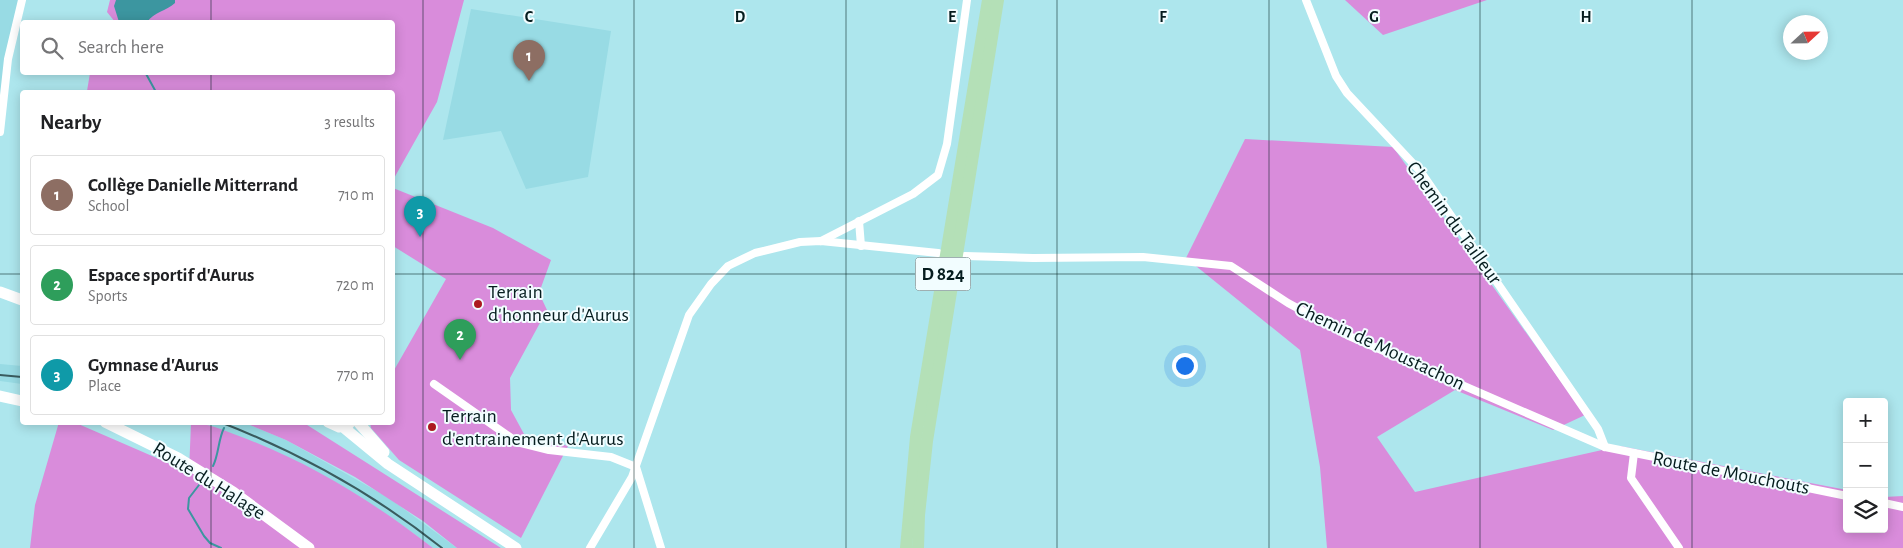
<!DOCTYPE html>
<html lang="en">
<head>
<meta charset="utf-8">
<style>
	:root { --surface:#fff; --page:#f2f2f2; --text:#202124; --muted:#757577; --line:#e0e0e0; --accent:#d93025 }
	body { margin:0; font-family:"Alegreya Sans",sans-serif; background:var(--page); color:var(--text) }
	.controls { position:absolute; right:15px; bottom:15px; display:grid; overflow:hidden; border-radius:5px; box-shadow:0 2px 12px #0003 }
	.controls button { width:45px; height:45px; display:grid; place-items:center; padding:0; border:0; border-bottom:1px solid var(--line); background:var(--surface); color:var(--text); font:25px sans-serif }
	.compass { position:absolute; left:1783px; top:15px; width:45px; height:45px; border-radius:50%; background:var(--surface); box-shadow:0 2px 12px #0003; rotate:68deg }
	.you { position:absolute; left:1184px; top:365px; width:18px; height:18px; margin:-12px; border:4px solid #fff; border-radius:50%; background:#1a73e8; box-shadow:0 0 0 8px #1a73e833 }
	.badge { display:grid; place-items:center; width:32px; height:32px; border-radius:50%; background:var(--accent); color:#fff; font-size:16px; font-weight:700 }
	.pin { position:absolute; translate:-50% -41px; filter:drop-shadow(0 1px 2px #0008) }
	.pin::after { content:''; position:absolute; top:26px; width:18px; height:15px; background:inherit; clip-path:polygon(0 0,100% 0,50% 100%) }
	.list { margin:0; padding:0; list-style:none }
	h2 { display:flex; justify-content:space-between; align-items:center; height:65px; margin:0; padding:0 20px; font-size:21px }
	h2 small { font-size:16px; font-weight:400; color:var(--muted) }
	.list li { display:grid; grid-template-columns:32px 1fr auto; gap:15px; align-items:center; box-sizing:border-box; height:80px; margin:0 10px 10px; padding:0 10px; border:1px solid var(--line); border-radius:5px }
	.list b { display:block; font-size:19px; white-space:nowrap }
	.list p { margin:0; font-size:16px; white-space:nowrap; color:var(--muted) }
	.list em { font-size:16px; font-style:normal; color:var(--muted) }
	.icon { flex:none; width:28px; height:28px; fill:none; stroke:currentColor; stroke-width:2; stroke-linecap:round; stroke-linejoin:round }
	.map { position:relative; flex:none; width:1903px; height:548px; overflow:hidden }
	.search { position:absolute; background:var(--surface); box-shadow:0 2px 12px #0003; left:20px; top:20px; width:375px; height:55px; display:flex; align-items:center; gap:12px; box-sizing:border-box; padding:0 18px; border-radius:5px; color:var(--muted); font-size:19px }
	.panel { position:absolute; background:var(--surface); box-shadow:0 2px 12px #0003; left:20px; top:90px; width:375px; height:335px; border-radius:5px }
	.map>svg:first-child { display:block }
	.built { fill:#98dbe4 }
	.green { fill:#d98cdb }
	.water { fill:#3c96a0 }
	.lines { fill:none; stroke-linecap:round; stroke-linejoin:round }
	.stream { stroke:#3c96a0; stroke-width:2 }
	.minor { stroke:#fff; stroke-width:8 }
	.secondary { stroke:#fff; stroke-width:11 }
	.trunk { stroke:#b4e0b7; stroke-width:12 }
	.rail { stroke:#3a5c5f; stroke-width:2 }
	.grid { fill:none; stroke:#061d1f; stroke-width:1; stroke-opacity:0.55 }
	.poi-dot { fill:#ac1920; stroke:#f2fdff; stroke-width:2 }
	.labels { text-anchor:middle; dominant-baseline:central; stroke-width:4; stroke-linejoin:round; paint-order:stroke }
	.shield { fill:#f2fdff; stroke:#4d6062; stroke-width:1 }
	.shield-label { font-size:19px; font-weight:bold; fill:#061d1f }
	.street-label { font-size:20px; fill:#061d1f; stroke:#f2fdff }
	.poi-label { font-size:20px; fill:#061d1f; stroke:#f2fdff; text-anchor:start }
	.grid-label { font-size:16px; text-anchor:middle; font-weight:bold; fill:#061d1f; stroke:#f2fdff; stroke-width:4; stroke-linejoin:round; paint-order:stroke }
</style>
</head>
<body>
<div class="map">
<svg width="1903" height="548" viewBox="0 0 1903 548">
	<rect width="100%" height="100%" fill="#ade6ed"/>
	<g class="built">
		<path d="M 0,0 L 22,0 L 8,59 L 0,132 Z"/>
		<path d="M 471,9 L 611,31 L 588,177 L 526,189 L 501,131 L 443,140 Z"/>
		<path d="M 0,364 L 22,366 L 22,384 L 0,381 Z"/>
		<path d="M 203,423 L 245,423 L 286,440 L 389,498 L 457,548 L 433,548 L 405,527 Z"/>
	</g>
	<g class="green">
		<path d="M 110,0 L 464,0 L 437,102 L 393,180 L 392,92 L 87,92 L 87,91 L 90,73 L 392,72 L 392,22 L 115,22 L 107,12 Z"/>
		<path d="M 1345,0 L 1487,0 L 1383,35 Z"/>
		<path d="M 1245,139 L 1393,147 L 1585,415 L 1553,430 L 1455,390 L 1377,437 L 1415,492 L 1620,446 L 1847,490 L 1847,529 L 1884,529 L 1884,497 L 1903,496 L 1903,548 L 1327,548 L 1320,467 L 1300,350 L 1186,258 Z"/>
		<path d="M 393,188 L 493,228 L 551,260 L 539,293 L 547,310 L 510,378 L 511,410 L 524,434 L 568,446 L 521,538 L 399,460 L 371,428 L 370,423 L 392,422 L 393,372 L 446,279 L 393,246 Z"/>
		<path d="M 59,422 L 76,423 L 189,472 L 191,423 C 208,423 223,430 239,436 C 309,462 374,502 433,548 L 30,548 L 35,505 Z"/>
		<path d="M 245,423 L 304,423 L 501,548 L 457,548 L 423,521 L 355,477 L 286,440 Z"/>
	</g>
	<path class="water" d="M 116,0 L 175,0 L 175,3 C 166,11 154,12 147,22 L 119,22 L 114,6 Z"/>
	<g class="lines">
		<g class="stream">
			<path d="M 145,72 L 156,92"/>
			<path d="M 213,466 C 219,454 218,440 224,428"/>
			<path d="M 199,485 L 189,498 L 188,509 L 204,536 L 210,543 L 221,548"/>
		</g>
		<g class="minor">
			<path d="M 1306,0 L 1336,76 L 1347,93 L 1421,172 L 1598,429 L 1605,447"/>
			<path d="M 0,132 L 8,59 L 22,0"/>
			<path d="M 859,221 L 861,246"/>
			<path d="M 821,241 L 913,194 L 938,175 L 947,144 L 967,0"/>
			<path d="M 965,256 L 1033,258 L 1143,257 L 1231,266 L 1288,303 L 1349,336 L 1605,447 L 1847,496"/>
			<path d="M 434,384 L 517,442 L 549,450 L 611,457 L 636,467 L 661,548"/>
			<path d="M 1634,453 L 1631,478 L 1679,548"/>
			<path d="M 1884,503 L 1903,507"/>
			<path d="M 590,548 L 632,477 L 689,315 L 711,284 L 728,266 L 755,253 L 800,242 L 821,241 L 938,253"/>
		</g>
		<g class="secondary">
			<path d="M 0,292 L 22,300"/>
			<path d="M 0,396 L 22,401"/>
			<path d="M 105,422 L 178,458 L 233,492 L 309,548"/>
			<path d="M 328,422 L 339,427 L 349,424"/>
			<path d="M 358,422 L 384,452"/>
			<path d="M 343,427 L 388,464 L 516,548"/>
		</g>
		<g class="trunk">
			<path d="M 906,548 L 916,437 L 988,0"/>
			<path d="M 918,548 L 919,515 L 927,441 L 998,0"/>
		</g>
		<g class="rail">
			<path d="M 0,375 L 22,377"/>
			<path d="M 220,422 C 300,453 374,494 442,548"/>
		</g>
	</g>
	<path class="grid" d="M 211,0 L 211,22M 423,0 L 423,548M 634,0 L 634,548M 846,0 L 846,548M 1057,0 L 1057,548M 1269,0 L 1269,548M 1480,0 L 1480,548M 1692,0 L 1692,548M 211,72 L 211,92M 0,274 L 22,274M 392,274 L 1903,274M 211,422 L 211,548"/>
	<g class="poi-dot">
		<circle cx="478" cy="304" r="5"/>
		<circle cx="432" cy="427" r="5"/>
	</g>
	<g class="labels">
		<rect class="shield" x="915.5" y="257.5" width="55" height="33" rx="4"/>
		<g class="shield-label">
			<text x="943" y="274">D 824</text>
		</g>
		<g class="street-label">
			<text transform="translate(1454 223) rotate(54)">Chemin du Tailleur</text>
			<text transform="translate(1380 346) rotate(25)">Chemin de Moustachon</text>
			<text transform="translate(1731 473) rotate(11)">Route de Mouchouts</text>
			<text transform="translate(209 481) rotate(32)">Route du Halage</text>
		</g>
		<g class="poi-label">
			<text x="488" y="292">Terrain<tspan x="488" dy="23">d'honneur d'Aurus</tspan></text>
			<text x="442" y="416">Terrain<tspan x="442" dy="23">d'entrainement d'Aurus</tspan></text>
		</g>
	</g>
	<g class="grid-label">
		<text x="529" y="22">C</text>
		<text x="740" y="22">D</text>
		<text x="952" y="22">E</text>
		<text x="1163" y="22">F</text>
		<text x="1374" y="22">G</text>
		<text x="1586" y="22">H</text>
	</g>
</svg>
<div class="controls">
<button>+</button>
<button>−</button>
<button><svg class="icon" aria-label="layers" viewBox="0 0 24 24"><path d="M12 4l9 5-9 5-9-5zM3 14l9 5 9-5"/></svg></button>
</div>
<svg class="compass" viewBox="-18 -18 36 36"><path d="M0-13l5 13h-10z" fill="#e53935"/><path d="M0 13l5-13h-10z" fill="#757577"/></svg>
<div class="you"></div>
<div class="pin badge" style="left:529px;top:81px;background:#8d6e63">1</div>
<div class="pin badge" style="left:460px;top:360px;background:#2e9e5b">2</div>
<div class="pin badge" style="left:420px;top:237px;background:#0f9aa8">3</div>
<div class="search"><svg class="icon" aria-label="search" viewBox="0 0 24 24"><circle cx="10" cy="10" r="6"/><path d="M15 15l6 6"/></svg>Search here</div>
<section class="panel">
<h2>Nearby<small>3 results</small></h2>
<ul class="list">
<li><span class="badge" style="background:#8d6e63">1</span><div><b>Collège Danielle Mitterrand</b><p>School</p></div><em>710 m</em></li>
<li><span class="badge" style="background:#2e9e5b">2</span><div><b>Espace sportif d'Aurus</b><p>Sports</p></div><em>720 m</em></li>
<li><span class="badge" style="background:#0f9aa8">3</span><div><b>Gymnase d'Aurus</b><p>Place</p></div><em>770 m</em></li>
</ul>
</section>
</div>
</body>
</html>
